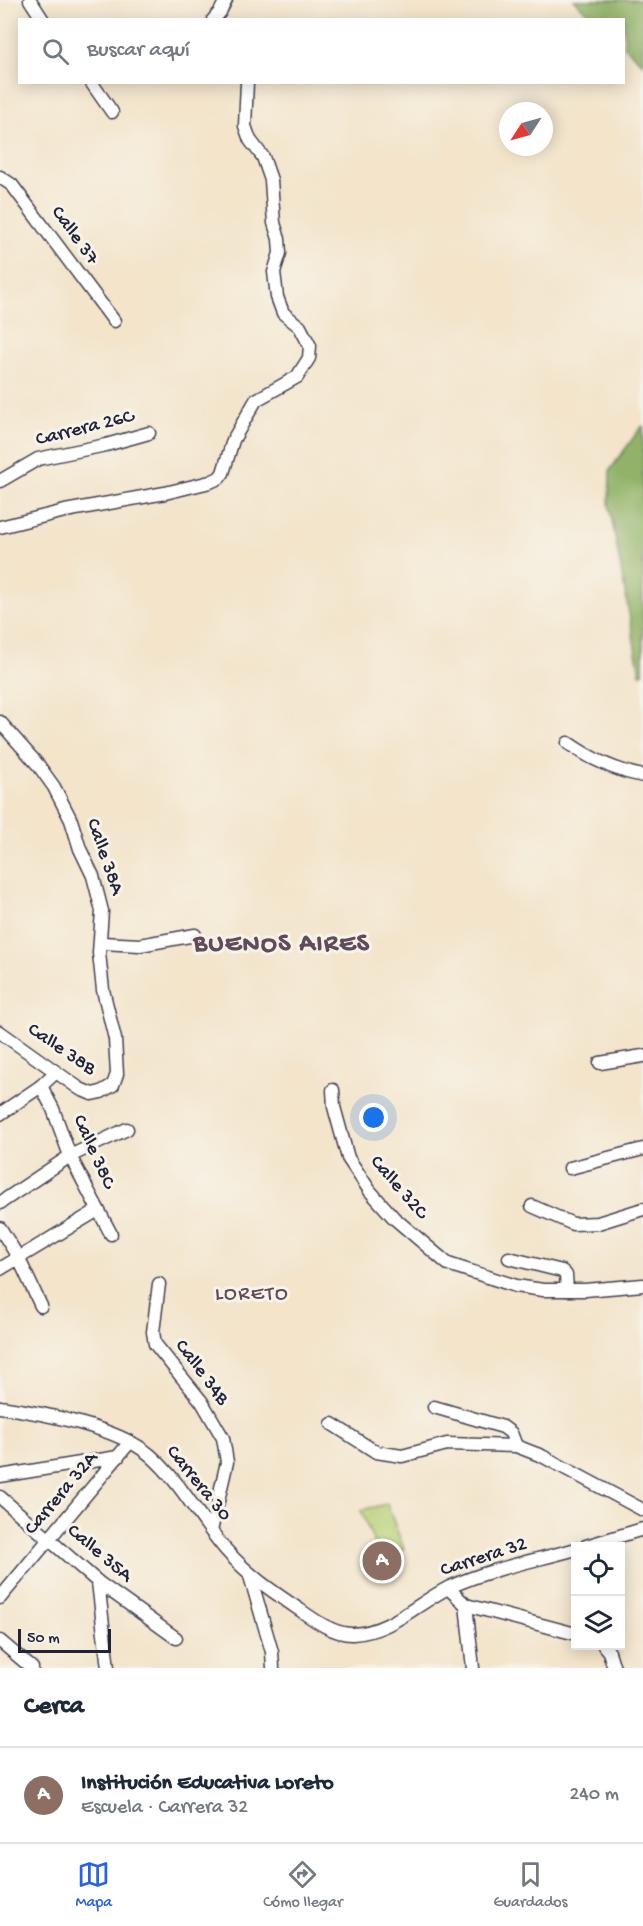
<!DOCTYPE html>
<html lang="es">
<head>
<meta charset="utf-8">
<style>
	:root { --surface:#fff; --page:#f2f2f3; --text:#1f2937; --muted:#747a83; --line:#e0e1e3; --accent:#2563eb }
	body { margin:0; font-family:"Gochi Hand",sans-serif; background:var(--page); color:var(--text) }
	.controls { position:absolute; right:18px; bottom:18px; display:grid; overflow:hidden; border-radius:0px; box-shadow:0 3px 15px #0003 }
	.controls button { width:54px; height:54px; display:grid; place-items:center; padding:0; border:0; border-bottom:2px solid var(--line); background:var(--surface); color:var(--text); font:30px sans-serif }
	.compass { position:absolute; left:499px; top:102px; width:54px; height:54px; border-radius:50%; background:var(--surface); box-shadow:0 3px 15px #0003; rotate:234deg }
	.scale { position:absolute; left:18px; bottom:15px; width:93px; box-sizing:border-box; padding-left:6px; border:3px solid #22223b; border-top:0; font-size:16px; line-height:21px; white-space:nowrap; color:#22223b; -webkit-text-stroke:4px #f7f3e8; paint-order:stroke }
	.you { position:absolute; left:374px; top:1118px; width:21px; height:21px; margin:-15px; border:4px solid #fff; border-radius:50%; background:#1a73e8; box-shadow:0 0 0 9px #1a73e833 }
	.badge { display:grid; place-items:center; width:39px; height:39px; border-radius:50%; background:var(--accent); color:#fff; font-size:20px; font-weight:700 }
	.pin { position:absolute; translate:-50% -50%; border:3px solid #fff; box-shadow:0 2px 6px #0006 }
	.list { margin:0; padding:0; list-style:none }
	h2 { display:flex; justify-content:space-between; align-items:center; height:78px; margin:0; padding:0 24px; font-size:26px }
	h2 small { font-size:20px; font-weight:400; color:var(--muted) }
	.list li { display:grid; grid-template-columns:39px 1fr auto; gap:18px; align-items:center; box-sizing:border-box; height:96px; padding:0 24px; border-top:2px solid var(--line) }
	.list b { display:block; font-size:22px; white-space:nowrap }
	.list p { margin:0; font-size:20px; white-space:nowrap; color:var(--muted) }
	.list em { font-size:20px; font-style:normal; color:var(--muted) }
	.icon { flex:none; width:33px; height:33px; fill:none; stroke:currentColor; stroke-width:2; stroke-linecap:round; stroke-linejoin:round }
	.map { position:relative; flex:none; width:643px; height:1668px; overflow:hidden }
	.search { position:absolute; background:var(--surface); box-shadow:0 3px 15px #0003; left:18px; right:18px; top:18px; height:66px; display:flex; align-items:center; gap:15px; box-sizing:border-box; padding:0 21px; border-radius:0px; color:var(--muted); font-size:22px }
	.sheet { height:174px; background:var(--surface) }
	nav { display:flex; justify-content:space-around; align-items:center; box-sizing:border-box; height:84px; border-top:2px solid var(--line); background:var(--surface); font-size:16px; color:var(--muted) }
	nav a { display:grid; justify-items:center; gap:3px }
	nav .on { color:var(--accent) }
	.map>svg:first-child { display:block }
	.green { fill:#b7d076; stroke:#6c7958; stroke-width:1.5 }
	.forest { fill:#91b267; stroke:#5a6a51; stroke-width:1.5 }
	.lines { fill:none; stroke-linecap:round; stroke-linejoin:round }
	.minor-casing { stroke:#413f50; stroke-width:15 }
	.minor { stroke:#fff; stroke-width:12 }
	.labels { text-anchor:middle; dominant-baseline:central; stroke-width:6; stroke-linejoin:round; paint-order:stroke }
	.street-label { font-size:20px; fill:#22223b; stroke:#f7f3e8 }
	.neighbourhood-label { font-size:21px; letter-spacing:1.5px; fill:#614a59; stroke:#f7f3e8 }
	.district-label { font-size:26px; font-weight:bold; letter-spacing:1.5px; fill:#614a59; stroke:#f7f3e8 }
</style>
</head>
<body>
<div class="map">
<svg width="643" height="1668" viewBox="0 0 643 1668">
	<rect width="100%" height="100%" fill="#f7f3e8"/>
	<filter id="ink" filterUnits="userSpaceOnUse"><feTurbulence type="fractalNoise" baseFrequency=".0167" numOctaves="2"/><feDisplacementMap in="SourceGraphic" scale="12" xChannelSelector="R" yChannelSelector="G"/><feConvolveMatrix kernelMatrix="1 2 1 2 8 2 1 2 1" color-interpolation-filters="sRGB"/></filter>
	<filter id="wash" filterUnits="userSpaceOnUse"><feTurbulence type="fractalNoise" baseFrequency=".008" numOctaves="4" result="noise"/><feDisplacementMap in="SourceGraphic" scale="24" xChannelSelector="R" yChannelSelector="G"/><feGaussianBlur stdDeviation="1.35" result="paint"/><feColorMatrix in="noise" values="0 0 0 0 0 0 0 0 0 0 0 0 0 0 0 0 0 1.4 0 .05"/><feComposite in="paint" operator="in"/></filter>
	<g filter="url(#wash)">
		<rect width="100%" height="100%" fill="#f3e4ca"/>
		<path class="green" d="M 387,1504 L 404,1549 L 380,1558 L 361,1510 Z"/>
		<g class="forest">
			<path d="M 574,0 L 643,0 L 643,64 L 624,46 L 624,20 L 595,19 Z"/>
			<path d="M 643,426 L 643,673 L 640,674 L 609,504 L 610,470 L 639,430 Z"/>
		</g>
	</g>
	<g filter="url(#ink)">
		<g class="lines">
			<defs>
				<g id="minor">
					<path d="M 30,0 L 43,20"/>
					<path d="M 213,20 L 220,12 L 226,0"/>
					<path d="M 91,82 L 112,112"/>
					<path d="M 0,177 L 12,185 L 114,321"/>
					<path d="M 0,481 L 38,459 L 106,445 L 149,433"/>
					<path d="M 0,527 L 65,511 L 165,493 L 210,482 L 219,478 L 223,473 L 233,440 L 256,400 L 297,377 L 309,358 L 310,346 L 300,327 L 283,313 L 277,297 L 274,272 L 280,253 L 279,239 L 274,223 L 271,180 L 263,157 L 250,140 L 245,126 L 247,82"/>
					<path d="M 0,722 L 39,766 L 54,787 L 71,820 L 80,849 L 93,876 L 102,911 L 99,953 L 103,990 L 115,1039 L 117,1074 L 113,1085 L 101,1092 L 92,1094 L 80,1089 L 0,1032"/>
					<path d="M 568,743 C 591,759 616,771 643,776"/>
					<path d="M 101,943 L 140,945 L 195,935"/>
					<path d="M 600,1063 L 643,1056"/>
					<path d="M 41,1086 L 53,1109 L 70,1156 L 111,1234"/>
					<path d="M 333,1090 L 334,1107 L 348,1158 L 370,1191 L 394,1218 L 448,1264 L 516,1286 L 543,1290 L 585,1290 L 643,1285"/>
					<path d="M 0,1114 L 41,1086 L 56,1072"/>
					<path d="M 570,1168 L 643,1149"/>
					<path d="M 0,1203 L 70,1156 L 127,1129"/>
					<path d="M 532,1206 L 573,1224 L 598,1223 L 643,1209"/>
					<path d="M 0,1228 L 18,1257 L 41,1306"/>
					<path d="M 509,1258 L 562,1271 L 566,1275 L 567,1290"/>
					<path d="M 0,1269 L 98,1210"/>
					<path d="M 159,1284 L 153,1332 L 155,1344 L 202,1402 L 223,1438 L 227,1462 L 211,1531"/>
					<path d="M 0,1407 C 42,1413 117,1427 150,1455 C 181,1482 200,1520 226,1550 C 249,1576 272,1591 300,1610 C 314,1620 335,1635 353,1634 C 391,1632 417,1603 450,1587 C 489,1569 534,1561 576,1549"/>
					<path d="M 434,1407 L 503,1427 L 511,1433 L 516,1446"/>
					<path d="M 332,1424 L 376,1452 L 402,1456 L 447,1444 L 516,1446 L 542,1456 L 643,1510"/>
					<path d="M 0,1476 L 118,1457"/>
					<path d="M 0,1497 L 98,1582 L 176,1638"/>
					<path d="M 586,1546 L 643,1529"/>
					<path d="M 250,1576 L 272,1652 L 273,1668"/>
					<path d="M 98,1582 L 108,1668"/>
					<path d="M 448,1588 L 466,1605 L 473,1668"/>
					<path d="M 0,1598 L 130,1442"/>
					<path d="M 466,1605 L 576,1634"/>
					<path d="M 0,1641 L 32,1668"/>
					<path d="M 604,1646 L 609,1652 L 614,1668"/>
				</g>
			</defs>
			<use href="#minor" class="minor-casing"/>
			<use href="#minor" class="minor"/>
		</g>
	</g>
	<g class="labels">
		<g class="street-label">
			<text transform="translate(74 236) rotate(54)">Calle 37</text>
			<text transform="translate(85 429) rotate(-14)">Carrera 26C</text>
			<text transform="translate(104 857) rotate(71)">Calle 38A</text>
			<text transform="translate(61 1050) rotate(34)">Calle 38B</text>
			<text transform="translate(93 1152) rotate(66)">Calle 38C</text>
			<text transform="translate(398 1188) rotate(49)">Calle 32C</text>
			<text transform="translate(201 1373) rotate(53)">Calle 34B</text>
			<text transform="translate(198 1484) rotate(51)">Carrera 30</text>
			<text transform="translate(62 1494) rotate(-50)">Carrera 32A</text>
			<text transform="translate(99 1554) rotate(40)">Calle 35A</text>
			<text transform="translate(484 1558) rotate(-18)">Carrera 32</text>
		</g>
		<g class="neighbourhood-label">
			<text x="252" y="1295">LORETO</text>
		</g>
		<g class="district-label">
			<text x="282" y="945">BUENOS AIRES</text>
		</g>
	</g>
</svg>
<div class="controls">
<button><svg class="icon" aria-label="locate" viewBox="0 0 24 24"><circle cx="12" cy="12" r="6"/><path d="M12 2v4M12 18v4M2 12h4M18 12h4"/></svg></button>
<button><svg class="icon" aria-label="layers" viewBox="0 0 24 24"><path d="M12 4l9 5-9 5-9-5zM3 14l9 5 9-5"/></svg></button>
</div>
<svg class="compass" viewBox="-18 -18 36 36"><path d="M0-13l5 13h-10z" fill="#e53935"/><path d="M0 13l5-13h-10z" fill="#747a83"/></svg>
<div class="scale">50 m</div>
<div class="you"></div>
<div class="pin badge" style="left:382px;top:1561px;background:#8d6e63">A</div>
<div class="search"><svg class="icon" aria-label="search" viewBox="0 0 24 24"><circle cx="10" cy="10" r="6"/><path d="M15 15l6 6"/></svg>Buscar aquí</div>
</div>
<section class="sheet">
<h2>Cerca<small></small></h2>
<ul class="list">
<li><span class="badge" style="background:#8d6e63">A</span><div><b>Institución Educativa Loreto</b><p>Escuela · Carrera 32</p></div><em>240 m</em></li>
</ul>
</section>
<nav>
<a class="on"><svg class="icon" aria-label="map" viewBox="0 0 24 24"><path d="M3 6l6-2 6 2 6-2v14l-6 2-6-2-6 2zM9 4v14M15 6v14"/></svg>Mapa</a>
<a><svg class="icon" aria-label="directions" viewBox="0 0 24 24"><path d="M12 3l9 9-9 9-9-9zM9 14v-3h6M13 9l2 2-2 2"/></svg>Cómo llegar</a>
<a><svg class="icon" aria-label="saved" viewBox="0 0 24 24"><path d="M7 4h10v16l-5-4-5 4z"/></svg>Guardados</a>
</nav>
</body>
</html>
